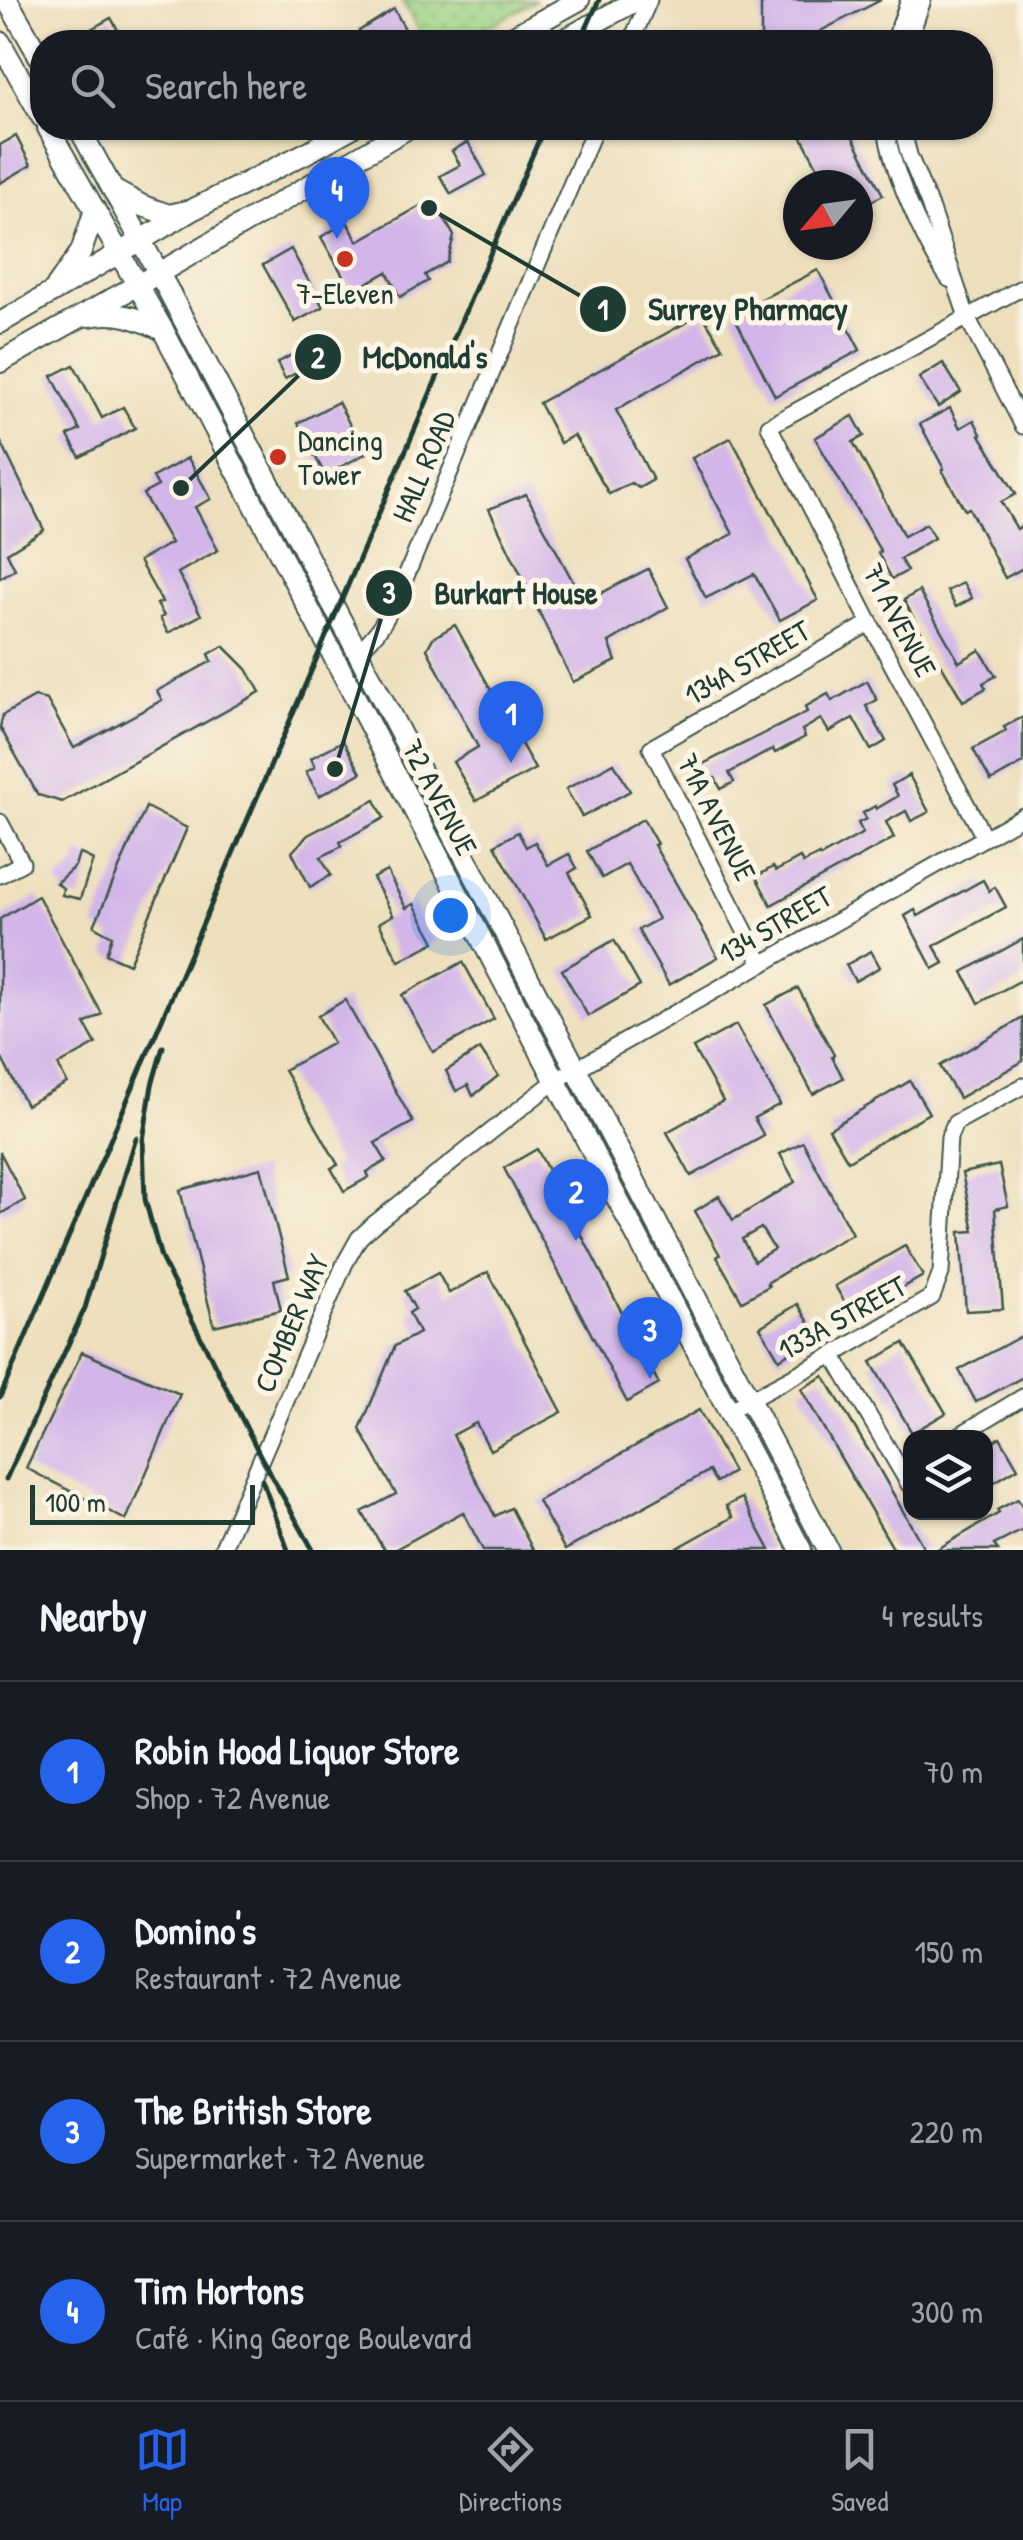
<!DOCTYPE html>
<html lang="en">
<head>
<meta charset="utf-8">
<style>
	:root { --surface:#171b24; --page:#20242c; --text:#f1f3f6; --muted:#9ea1a6; --line:#363941; --accent:#2563eb }
	body { margin:0; font-family:"Patrick Hand",sans-serif; background:var(--page); color:var(--text) }
	.controls { position:absolute; right:30px; bottom:30px; display:grid; overflow:hidden; border-radius:20px; box-shadow:0 2px 8px #0004 }
	.controls button { width:90px; height:90px; display:grid; place-items:center; padding:0; border:0; border-bottom:2px solid var(--line); background:var(--surface); color:var(--text); font:50px sans-serif }
	.compass { position:absolute; left:783px; top:170px; width:90px; height:90px; border-radius:50%; background:var(--surface); box-shadow:0 2px 8px #0004; rotate:241deg }
	.scale { position:absolute; left:30px; bottom:25px; width:225px; box-sizing:border-box; padding-left:10px; border:5px solid #1f3d34; border-top:0; font-size:28px; line-height:35px; white-space:nowrap; color:#1f3d34; -webkit-text-stroke:8px #fcf5e5; paint-order:stroke }
	.you { position:absolute; left:450px; top:915px; width:35px; height:35px; margin:-25px; border:8px solid #fff; border-radius:50%; background:#1a73e8; box-shadow:0 0 0 15px #1a73e833 }
	.badge { display:grid; place-items:center; width:65px; height:65px; border-radius:50%; background:var(--accent); color:#fff; font-size:32px; font-weight:700 }
	.pin { position:absolute; translate:-50% -82px; filter:drop-shadow(0 2px 5px #0008) }
	.pin::after { content:''; position:absolute; top:52px; width:35px; height:30px; background:inherit; clip-path:polygon(0 0,100% 0,50% 100%) }
	.list { margin:0; padding:0; list-style:none }
	h2 { display:flex; justify-content:space-between; align-items:center; height:130px; margin:0; padding:0 40px; font-size:42px }
	h2 small { font-size:32px; font-weight:400; color:var(--muted) }
	.list li { display:grid; grid-template-columns:65px 1fr auto; gap:30px; align-items:center; box-sizing:border-box; height:180px; padding:0 40px; border-top:2px solid var(--line) }
	.list b { display:block; font-size:38px; white-space:nowrap }
	.list p { margin:0; font-size:32px; white-space:nowrap; color:var(--muted) }
	.list em { font-size:32px; font-style:normal; color:var(--muted) }
	.icon { flex:none; width:55px; height:55px; fill:none; stroke:currentColor; stroke-width:2; stroke-linecap:round; stroke-linejoin:round }
	.map { position:relative; flex:none; width:1023px; height:1550px; overflow:hidden }
	.search { position:absolute; background:var(--surface); box-shadow:0 2px 8px #0004; left:30px; right:30px; top:30px; height:110px; display:flex; align-items:center; gap:25px; box-sizing:border-box; padding:0 35px; border-radius:40px; color:var(--muted); font-size:38px }
	.sheet { height:850px; background:var(--surface) }
	nav { display:flex; justify-content:space-around; align-items:center; box-sizing:border-box; height:140px; border-top:2px solid var(--line); background:var(--surface); font-size:28px; color:var(--muted) }
	nav a { display:grid; justify-items:center; gap:5px }
	nav .on { color:var(--accent) }
	.map>svg:first-child { display:block }
	.grass { fill:url(#grass-dots); stroke:#5e885c; stroke-width:2.5 }
	.building { fill:#d2b6e9; fill-rule:evenodd }
	.lines { fill:none; stroke-linecap:round; stroke-linejoin:round }
	.minor-casing { stroke:#3e5548; stroke-width:19 }
	.major-casing { stroke:#3e5548; stroke-width:24 }
	.minor { stroke:#fff; stroke-width:15 }
	.major { stroke:#fff; stroke-width:20 }
	.rail { stroke:#1f3d34; stroke-width:5 }
	.poi-dot { fill:#c8321e; stroke:#fcf5e5; stroke-width:4 }
	.labels { text-anchor:middle; dominant-baseline:central; stroke-width:10; stroke-linejoin:round; paint-order:stroke }
	.poi-label { font-size:30px; fill:#1f3d34; stroke:#fcf5e5 }
	.street-label { font-size:30px; fill:#1f3d34; stroke:#fcf5e5 }
	.leader { fill:none; stroke:#1f3d34; stroke-width:4 }
	.callout-dot { fill:#1f3d34; stroke:#fcf5e5; stroke-width:4 }
	.mark-label { font-size:30px; text-anchor:middle; font-weight:bold; fill:#fff }
	.callout-label { font-size:32px; text-anchor:middle; font-weight:bold; fill:#1f3d34; stroke:#fcf5e5; stroke-width:10; stroke-linejoin:round; paint-order:stroke }
</style>
</head>
<body>
<div class="map">
<svg width="1023" height="1550" viewBox="0 0 1023 1550">
	<defs>
		<pattern id="grass-dots" width="8" height="8" patternUnits="userSpaceOnUse" patternTransform="scale(2.5)"><rect width="8" height="8" fill="#9cd283"/><path d="M2 2h.1M6 6h.1" fill="none" stroke="#7fac6c" stroke-width="1.8" stroke-linecap="round"/></pattern>
	</defs>
	<rect width="100%" height="100%" fill="#fcf5e5"/>
	<filter id="ink" filterUnits="userSpaceOnUse"><feTurbulence type="fractalNoise" baseFrequency=".01" numOctaves="2"/><feDisplacementMap in="SourceGraphic" scale="20" xChannelSelector="R" yChannelSelector="G"/><feConvolveMatrix kernelMatrix="1 2 1 2 8 2 1 2 1" color-interpolation-filters="sRGB"/></filter>
	<filter id="wash" filterUnits="userSpaceOnUse"><feTurbulence type="fractalNoise" baseFrequency=".0048" numOctaves="4" result="noise"/><feDisplacementMap in="SourceGraphic" scale="40" xChannelSelector="R" yChannelSelector="G"/><feGaussianBlur stdDeviation="2.25" result="paint"/><feColorMatrix in="noise" values="0 0 0 0 0 0 0 0 0 0 0 0 0 0 0 0 0 1.4 0 .05"/><feComposite in="paint" operator="in"/></filter>
	<g filter="url(#wash)">
		<rect width="100%" height="100%" fill="#eddfbc"/>
		<path class="grass" d="M 402,0 L 537,0 L 460,42 L 426,42 Z"/>
		<g id="blocks">
			<g class="building">
				<path d="M 770,0 L 881,0 L 799,42 L 761,42 L 761,5 Z"/>
				<path d="M 394,9 L 412,42 L 365,42 L 359,31 Z"/>
				<path d="M 111,18 L 125,42 L 68,42 Z"/>
				<path d="M 797,128 L 848,128 L 883,195 L 858,208 L 858,185 L 827,185 Z"/>
				<path d="M 16,136 L 31,165 L 0,183 L 0,145 Z"/>
				<path d="M 468,142 L 486,175 L 451,194 L 440,176 L 460,165 L 452,151 Z"/>
				<path d="M 433,199 L 454,236 L 447,262 L 425,275 L 428,281 L 400,297 L 387,272 L 352,291 L 321,237 L 347,222 L 358,241 Z"/>
				<path d="M 291,249 L 323,307 L 295,322 L 263,265 Z"/>
				<path d="M 818,270 L 860,350 L 775,396 L 733,314 Z"/>
				<path d="M 702,314 L 723,348 L 616,410 L 653,480 L 639,488 L 631,483 L 609,494 L 574,435 L 560,443 L 539,403 Z"/>
				<path d="M 308,346 L 317,361 L 285,379 L 277,363 Z"/>
				<path d="M 943,363 L 961,392 L 938,407 L 919,378 Z"/>
				<path d="M 74,365 L 102,418 L 123,407 L 135,428 L 80,457 L 68,436 L 80,430 L 52,376 Z"/>
				<path d="M 338,402 L 365,454 L 325,475 L 298,423 Z"/>
				<path d="M 950,408 L 960,428 L 974,420 L 981,434 L 980,435 L 1016,494 L 1001,502 L 1017,529 L 1023,525 L 1023,568 L 1005,578 L 969,508 L 965,510 L 942,470 L 944,469 L 920,424 Z"/>
				<path d="M 853,416 L 864,436 L 853,442 L 904,536 L 926,524 L 934,538 L 900,559 L 907,571 L 892,579 L 878,553 L 881,552 L 815,438 Z"/>
				<path d="M 731,438 L 818,600 L 780,620 L 754,574 L 706,598 L 685,559 L 733,534 L 692,458 Z"/>
				<path d="M 0,440 L 44,530 L 7,553 L 15,569 L 0,578 Z"/>
				<path d="M 188,458 L 211,499 L 195,507 L 218,550 L 178,573 L 201,615 L 168,633 L 160,618 L 164,616 L 157,604 L 162,602 L 139,561 L 171,543 L 143,494 L 158,486 L 153,477 Z"/>
				<path d="M 526,494 L 584,602 L 648,569 L 668,607 L 609,642 L 616,661 L 573,682 L 489,509 Z"/>
				<path d="M 963,583 L 972,598 L 956,607 L 947,591 Z"/>
				<path d="M 919,591 L 959,662 L 980,650 L 996,676 L 983,683 L 986,688 L 963,701 L 941,664 L 939,666 L 904,600 Z"/>
				<path d="M 455,625 L 535,769 L 476,801 L 453,762 L 478,747 L 427,649 L 433,638 Z"/>
				<path d="M 224,646 L 247,669 L 260,692 L 62,802 L 38,795 L 0,727 L 3,715 L 35,697 L 47,700 L 74,748 L 162,700 L 157,691 L 212,661 L 209,654 Z"/>
				<path d="M 867,681 L 877,700 L 866,706 L 886,741 L 871,750 L 853,718 L 829,732 L 821,719 L 802,730 L 805,737 L 775,753 L 773,749 L 729,773 L 734,782 L 721,789 L 715,778 L 704,785 L 695,768 L 807,712 L 805,707 L 828,694 L 832,701 Z"/>
				<path d="M 1023,717 L 1023,763 L 991,781 L 973,749 L 1006,731 L 1004,727 Z"/>
				<path d="M 343,741 L 361,773 L 319,796 L 306,772 L 315,767 L 311,758 Z"/>
				<path d="M 614,763 L 630,791 L 582,817 L 566,789 Z"/>
				<path d="M 909,775 L 929,812 L 911,821 L 906,811 L 886,822 L 894,838 L 771,905 L 756,877 L 773,867 L 776,871 L 800,858 L 803,863 L 819,855 L 820,857 L 863,833 L 858,823 L 866,819 L 863,813 L 875,806 L 876,809 L 898,796 L 892,785 Z"/>
				<path d="M 375,800 L 384,818 L 340,842 L 342,846 L 321,857 L 331,875 L 310,887 L 292,852 L 308,835 Z"/>
				<path d="M 146,807 L 187,828 L 129,964 L 106,954 L 112,936 L 94,926 Z"/>
				<path d="M 643,819 L 657,844 L 654,845 L 718,957 L 669,985 L 638,930 L 658,919 L 627,864 L 602,878 L 587,851 Z"/>
				<path d="M 518,832 L 526,847 L 535,842 L 548,865 L 569,854 L 577,868 L 569,873 L 592,915 L 546,939 L 495,845 Z"/>
				<path d="M 79,853 L 93,860 L 80,899 L 62,895 L 63,888 L 56,883 L 75,866 Z"/>
				<path d="M 387,871 L 406,908 L 414,904 L 435,942 L 399,961 L 379,923 L 393,915 L 373,878 Z"/>
				<path d="M 983,880 L 989,891 L 995,887 L 1006,907 L 934,946 L 944,963 L 933,969 L 905,916 L 915,910 L 918,916 Z"/>
				<path d="M 38,896 L 102,1014 L 85,1024 L 96,1044 L 58,1065 L 67,1083 L 26,1105 L 0,1055 L 0,919 Z"/>
				<path d="M 1023,939 L 1023,979 L 979,1003 L 963,972 Z"/>
				<path d="M 614,940 L 640,986 L 588,1016 L 562,970 Z"/>
				<path d="M 871,951 L 880,967 L 855,981 L 846,965 Z"/>
				<path d="M 463,962 L 494,1019 L 433,1052 L 402,995 Z"/>
				<path d="M 798,988 L 834,1055 L 832,1057 L 843,1078 L 813,1094 L 766,1005 Z"/>
				<path d="M 345,1000 L 413,1122 L 375,1143 L 386,1161 L 367,1172 L 369,1177 L 344,1191 L 331,1168 L 338,1165 L 284,1070 L 333,1043 L 318,1016 Z"/>
				<path d="M 1023,1018 L 1023,1061 L 959,1098 L 940,1066 Z"/>
				<path d="M 736,1025 L 780,1104 L 754,1118 L 764,1136 L 691,1176 L 667,1132 L 723,1101 L 693,1048 Z"/>
				<path d="M 480,1049 L 498,1076 L 473,1096 L 468,1085 L 456,1091 L 446,1071 Z"/>
				<path d="M 910,1081 L 929,1113 L 848,1161 L 829,1129 Z"/>
				<path d="M 803,1142 L 852,1234 L 813,1255 L 767,1283 L 769,1286 L 742,1301 L 717,1257 L 720,1255 L 695,1211 L 719,1196 L 733,1220 L 795,1182 L 780,1154 ZM 761,1228 L 774,1249 L 754,1261 L 742,1239 Z"/>
				<path d="M 537,1149 L 659,1384 L 627,1402 L 504,1168 Z"/>
				<path d="M 0,1152 L 25,1200 L 0,1214 Z"/>
				<path d="M 999,1165 L 1008,1206 L 995,1209 L 1003,1309 L 966,1311 L 960,1232 L 974,1231 L 962,1173 Z"/>
				<path d="M 261,1168 L 289,1276 L 274,1280 L 281,1310 L 214,1326 L 180,1190 Z"/>
				<path d="M 905,1246 L 923,1276 L 853,1316 L 835,1286 Z"/>
				<path d="M 488,1272 L 562,1412 L 490,1450 L 476,1423 L 453,1435 L 495,1516 L 511,1508 L 533,1550 L 483,1550 L 463,1512 L 394,1550 L 384,1550 L 362,1512 L 396,1494 L 360,1429 L 395,1346 L 419,1333 L 409,1313 L 415,1309 L 405,1291 L 438,1273 L 449,1293 Z"/>
				<path d="M 798,1304 L 817,1336 L 779,1359 L 760,1327 Z"/>
				<path d="M 1023,1335 L 1023,1377 L 976,1402 L 959,1370 Z"/>
				<path d="M 904,1343 L 946,1413 L 912,1433 L 871,1362 Z"/>
				<path d="M 82,1352 L 180,1394 L 126,1520 L 26,1468 Z"/>
				<path d="M 824,1376 L 870,1453 L 925,1550 L 894,1550 L 801,1389 Z"/>
				<path d="M 699,1410 L 733,1472 L 716,1482 L 709,1471 L 565,1550 L 538,1501 Z"/>
				<path d="M 1000,1437 L 1018,1468 L 986,1487 L 986,1446 Z"/>
				<path d="M 742,1498 L 770,1550 L 674,1550 L 733,1517 L 726,1506 Z"/>
				<path d="M 1018,1499 L 1023,1508 L 1023,1530 L 994,1545 L 998,1550 L 936,1550 L 999,1513 L 997,1510 Z"/>
			</g>
		</g>
	</g>
	<g filter="url(#ink)">
		<use href="#blocks" fill-opacity="0" stroke="#3e5548" stroke-width="2.5"/>
		<g class="lines">
			<defs>
				<g id="minor">
					<path d="M 631,42 L 649,0"/>
					<path d="M 894,42 L 909,0"/>
					<path d="M 908,42 L 923,0"/>
					<path d="M 886,128 C 891,168 925,246 949,279"/>
					<path d="M 902,128 L 909,155 L 929,204 L 967,317 L 1023,426"/>
					<path d="M 358,651 C 380,634 389,613 401,588 L 595,128"/>
					<path d="M 0,822 L 22,863 L 0,875"/>
					<path d="M 984,837 L 870,623 L 769,426 L 1023,287"/>
					<path d="M 762,964 L 651,748 L 870,623"/>
					<path d="M 833,1355 L 910,1486"/>
					<path d="M 728,1411 L 833,1355 L 932,1297 L 941,1273 L 949,1137 L 955,1123 L 1023,1086"/>
					<path d="M 955,1438 L 1023,1397"/>
					<path d="M 222,1550 L 345,1263 L 359,1238 L 374,1224 L 555,1081 L 1023,816"/>
				</g>
				<g id="major">
					<path d="M 7,0 L 42,61"/>
					<path d="M 0,42 L 42,117"/>
					<path d="M 503,42 L 579,0"/>
					<path d="M 560,42 L 637,0"/>
					<path d="M 48,128 L 163,330 L 801,1550"/>
					<path d="M 79,128 L 168,290 L 828,1550"/>
					<path d="M 117,192 L 143,206 L 169,215 L 187,211"/>
					<path d="M 57,286 L 81,252 L 95,210"/>
					<path d="M 89,316 C 117,310 138,318 163,330"/>
					<path d="M 0,323 L 194,209 L 310,151 L 351,128"/>
					<path d="M 0,362 L 159,273 L 408,128"/>
				</g>
			</defs>
			<use href="#minor" class="minor-casing"/>
			<use href="#major" class="major-casing"/>
			<use href="#minor" class="minor"/>
			<use href="#major" class="major"/>
			<g class="rail">
				<path d="M 580,42 L 599,0"/>
				<path d="M 163,1047 L 152,1085 L 143,1140 L 145,1199 L 161,1258 L 262,1459 L 313,1550"/>
				<path d="M 0,1397 L 544,128"/>
				<path d="M 6,1479 L 85,1308 L 136,1138"/>
				<path d="M 262,1480 L 288,1550"/>
			</g>
		</g>
	</g>
	<g class="poi-dot">
		<circle cx="345" cy="259" r="10"/>
		<circle cx="278" cy="457" r="10"/>
	</g>
	<g class="labels">
		<g class="poi-label">
			<text x="345" y="293">7-Eleven</text>
			<text x="298" y="440" text-anchor="start">Dancing<tspan x="298" dy="34">Tower</tspan></text>
		</g>
		<g class="street-label">
			<text transform="translate(423 466) rotate(-67)">HALL ROAD</text>
			<text transform="translate(900 620) rotate(62)">71 AVENUE</text>
			<text transform="translate(747 662) rotate(-30)">134A STREET</text>
			<text transform="translate(440 797) rotate(62)">72 AVENUE</text>
			<text transform="translate(717 817) rotate(63)">71A AVENUE</text>
			<text transform="translate(775 924) rotate(-30)">134 STREET</text>
			<text transform="translate(842 1317) rotate(-29)">133A STREET</text>
			<text transform="translate(291 1323) rotate(-67)">COMBER WAY</text>
		</g>
	</g>
	<path class="leader" d="M429 208L603 309M181 488L318 357M335 769L389 593"/>
	<g class="callout-dot">
		<circle cx="429" cy="208" r="10"/>
		<circle cx="181" cy="488" r="10"/>
		<circle cx="335" cy="769" r="10"/>
		<circle cx="603" cy="309" r="25"/>
		<circle cx="318" cy="357" r="25"/>
		<circle cx="389" cy="593" r="25"/>
	</g>
	<g class="mark-label">
		<text x="603" y="320">1</text>
		<text x="318" y="368">2</text>
		<text x="389" y="603">3</text>
	</g>
	<g class="callout-label">
		<text x="748" y="320">Surrey Pharmacy</text>
		<text x="425" y="368">McDonald's</text>
		<text x="516" y="604">Burkart House</text>
	</g>
</svg>
<div class="controls">
<button><svg class="icon" aria-label="layers" viewBox="0 0 24 24"><path d="M12 4l9 5-9 5-9-5zM3 14l9 5 9-5"/></svg></button>
</div>
<svg class="compass" viewBox="-18 -18 36 36"><path d="M0-13l5 13h-10z" fill="#e53935"/><path d="M0 13l5-13h-10z" fill="#9ea1a6"/></svg>
<div class="scale">100 m</div>
<div class="you"></div>
<div class="pin badge" style="left:511px;top:763px">1</div>
<div class="pin badge" style="left:576px;top:1241px">2</div>
<div class="pin badge" style="left:650px;top:1379px">3</div>
<div class="pin badge" style="left:337px;top:239px">4</div>
<div class="search"><svg class="icon" aria-label="search" viewBox="0 0 24 24"><circle cx="10" cy="10" r="6"/><path d="M15 15l6 6"/></svg>Search here</div>
</div>
<section class="sheet">
<h2>Nearby<small>4 results</small></h2>
<ul class="list">
<li><span class="badge">1</span><div><b>Robin Hood Liquor Store</b><p>Shop · 72 Avenue</p></div><em>70 m</em></li>
<li><span class="badge">2</span><div><b>Domino's</b><p>Restaurant · 72 Avenue</p></div><em>150 m</em></li>
<li><span class="badge">3</span><div><b>The British Store</b><p>Supermarket · 72 Avenue</p></div><em>220 m</em></li>
<li><span class="badge">4</span><div><b>Tim Hortons</b><p>Café · King George Boulevard</p></div><em>300 m</em></li>
</ul>
</section>
<nav>
<a class="on"><svg class="icon" aria-label="map" viewBox="0 0 24 24"><path d="M3 6l6-2 6 2 6-2v14l-6 2-6-2-6 2zM9 4v14M15 6v14"/></svg>Map</a>
<a><svg class="icon" aria-label="directions" viewBox="0 0 24 24"><path d="M12 3l9 9-9 9-9-9zM9 14v-3h6M13 9l2 2-2 2"/></svg>Directions</a>
<a><svg class="icon" aria-label="saved" viewBox="0 0 24 24"><path d="M7 4h10v16l-5-4-5 4z"/></svg>Saved</a>
</nav>
</body>
</html>
